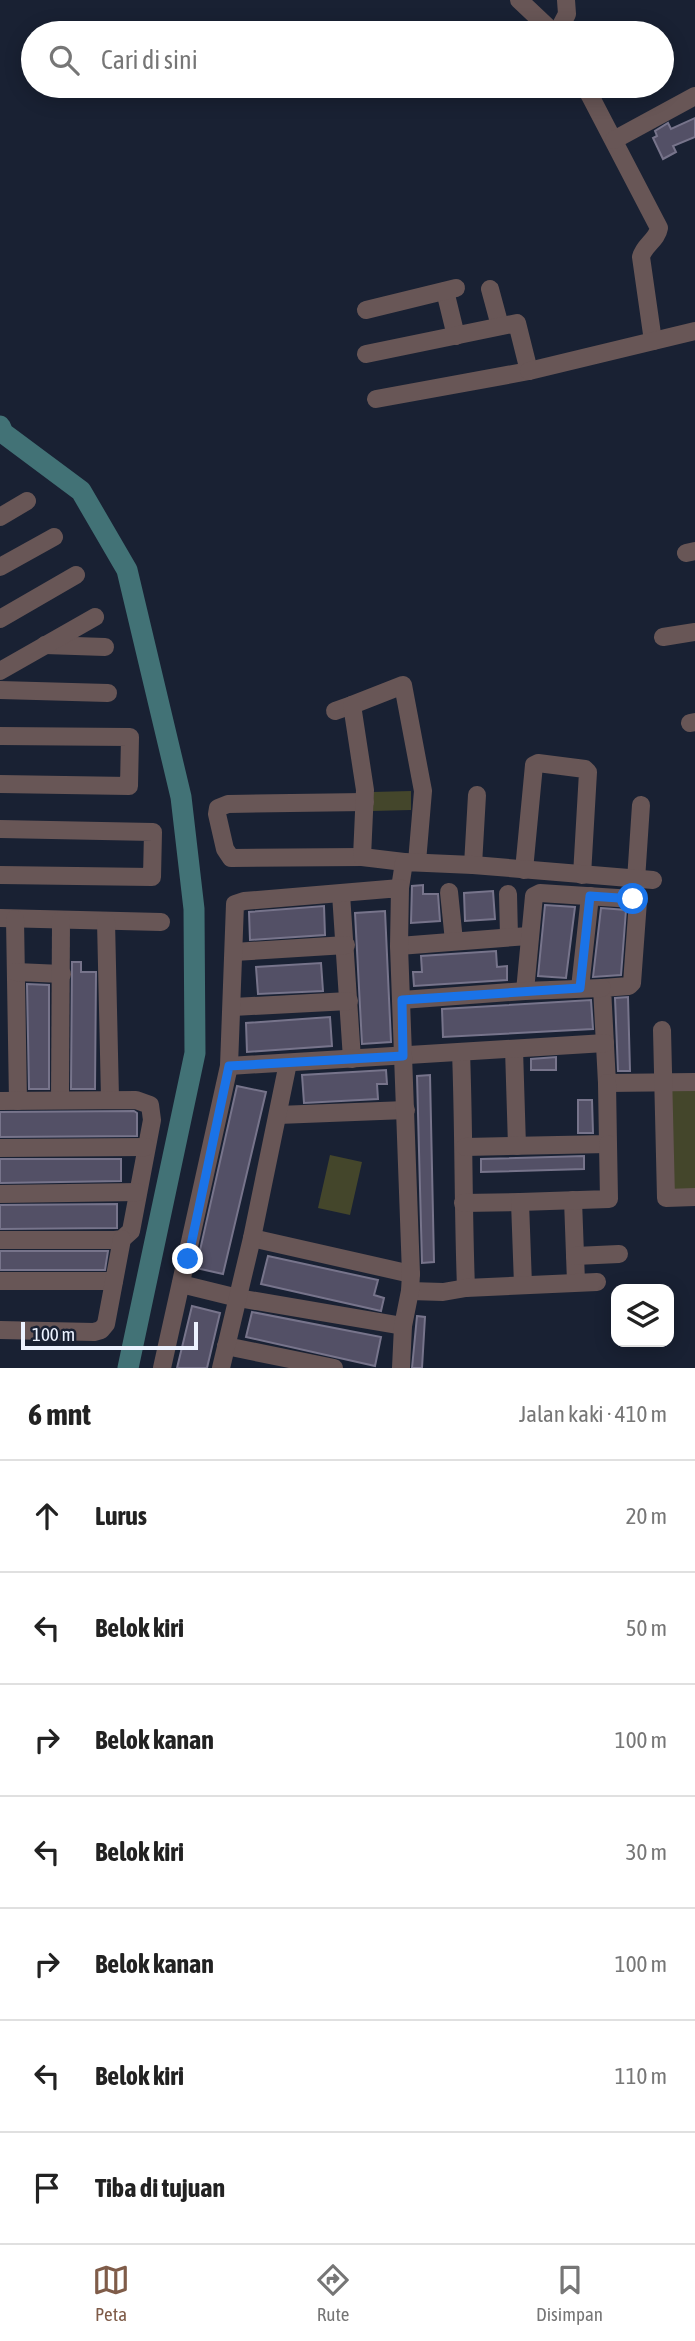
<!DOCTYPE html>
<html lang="id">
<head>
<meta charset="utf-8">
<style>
	:root { --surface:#fff; --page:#f2f2f2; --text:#222; --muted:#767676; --line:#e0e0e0; --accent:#7f5c49 }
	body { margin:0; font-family:"Asap Condensed",sans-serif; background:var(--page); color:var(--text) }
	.controls { position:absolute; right:21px; bottom:21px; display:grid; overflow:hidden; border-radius:14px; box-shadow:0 4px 18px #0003 }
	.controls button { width:63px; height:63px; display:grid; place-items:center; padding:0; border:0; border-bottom:2px solid var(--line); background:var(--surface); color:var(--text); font:35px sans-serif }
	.scale { position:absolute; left:21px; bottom:18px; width:177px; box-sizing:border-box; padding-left:7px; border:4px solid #ecf2ff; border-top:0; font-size:19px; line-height:24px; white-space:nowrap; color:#ecf2ff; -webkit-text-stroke:5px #192133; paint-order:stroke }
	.stop { position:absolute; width:21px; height:21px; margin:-16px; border:5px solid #1a73e8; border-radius:50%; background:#fff }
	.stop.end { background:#1a73e8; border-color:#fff; box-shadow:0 2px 7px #0008 }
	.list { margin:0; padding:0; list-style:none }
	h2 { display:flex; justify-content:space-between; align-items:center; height:91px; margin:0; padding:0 28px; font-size:30px }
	h2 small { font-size:23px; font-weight:400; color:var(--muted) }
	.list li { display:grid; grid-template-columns:46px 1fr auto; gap:21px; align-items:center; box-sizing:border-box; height:112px; padding:0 28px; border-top:2px solid var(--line) }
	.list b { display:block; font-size:26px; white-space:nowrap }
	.list em { font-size:23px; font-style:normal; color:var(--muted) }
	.icon { flex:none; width:38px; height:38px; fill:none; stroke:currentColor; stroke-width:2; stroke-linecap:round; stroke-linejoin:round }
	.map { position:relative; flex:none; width:695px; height:1368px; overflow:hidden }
	.search { position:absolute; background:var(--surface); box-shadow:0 4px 18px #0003; left:21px; right:21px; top:21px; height:77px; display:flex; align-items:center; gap:18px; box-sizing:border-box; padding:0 24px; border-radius:38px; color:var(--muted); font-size:26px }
	.sheet { height:875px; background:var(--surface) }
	nav { display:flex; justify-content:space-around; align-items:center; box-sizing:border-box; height:98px; border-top:2px solid var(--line); background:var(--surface); font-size:19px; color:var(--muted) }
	nav a { display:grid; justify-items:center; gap:4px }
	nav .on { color:var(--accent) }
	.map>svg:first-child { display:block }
	.green { fill:#44462b }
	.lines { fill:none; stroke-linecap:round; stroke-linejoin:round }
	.river { stroke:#427276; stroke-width:21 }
	.building { fill:#535066; stroke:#77748b; stroke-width:2 }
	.minor { stroke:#685656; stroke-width:18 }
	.route { stroke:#1a73e8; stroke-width:9 }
</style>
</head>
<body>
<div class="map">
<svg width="695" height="1368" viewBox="0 0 695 1368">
	<rect width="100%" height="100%" fill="#192133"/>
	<g class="green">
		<path d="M 411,791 L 411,810 L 372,811 L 372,792 Z"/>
		<path d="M 695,1089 L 695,1194 L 670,1194 L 669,1090 Z"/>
		<path d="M 330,1155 L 362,1162 L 350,1215 L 318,1208 Z"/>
	</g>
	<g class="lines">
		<path class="river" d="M 0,426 L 3,433 L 81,491 L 127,570 L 181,797 L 194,909 L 195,1053 L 128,1368"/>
	</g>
	<g class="building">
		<path d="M 695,118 L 695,137 L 673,146 L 676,152 L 663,159 L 653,138 L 657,136 L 655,131 L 668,123 L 671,129 Z"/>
		<path d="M 423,885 L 423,894 L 438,894 L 440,921 L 411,923 L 412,886 Z"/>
		<path d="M 493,891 L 495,919 L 465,921 L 464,893 Z"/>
		<path d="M 545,905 L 575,907 L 566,978 L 538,976 Z"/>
		<path d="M 324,906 L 325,935 L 250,940 L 249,912 Z"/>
		<path d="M 601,908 L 626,910 L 621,975 L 593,977 Z"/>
		<path d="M 385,911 L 391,1042 L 362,1044 L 355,913 Z"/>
		<path d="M 496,951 L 497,967 L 507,966 L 507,980 L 414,986 L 413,972 L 422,972 L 421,956 Z"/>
		<path d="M 72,962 L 81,962 L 81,972 L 96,972 L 95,1089 L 71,1089 Z"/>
		<path d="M 321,963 L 323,991 L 258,994 L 256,967 Z"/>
		<path d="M 27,984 L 49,985 L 49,1089 L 29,1089 Z"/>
		<path d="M 628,997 L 630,1071 L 618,1071 L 615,998 Z"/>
		<path d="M 591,1000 L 593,1029 L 443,1037 L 442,1009 Z"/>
		<path d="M 330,1017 L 332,1046 L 247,1052 L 246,1023 Z"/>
		<path d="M 556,1057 L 556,1070 L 531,1070 L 531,1059 Z"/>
		<path d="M 386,1070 L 387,1084 L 377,1084 L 378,1099 L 304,1103 L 302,1075 Z"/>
		<path d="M 430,1075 L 434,1262 L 422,1263 L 417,1076 Z"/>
		<path d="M 237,1086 L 266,1092 L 223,1274 L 196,1268 Z"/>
		<path d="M 578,1100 L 592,1100 L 593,1133 L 578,1133 Z"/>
		<path d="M 134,1111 L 137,1113 L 137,1136 L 0,1137 L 0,1112 Z"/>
		<path d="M 584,1156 L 584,1169 L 481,1172 L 481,1159 Z"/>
		<path d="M 0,1159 L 121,1159 L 121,1181 L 0,1183 Z"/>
		<path d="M 117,1204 L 117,1228 L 0,1229 L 0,1205 Z"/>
		<path d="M 0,1251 L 108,1251 L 105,1270 L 0,1270 Z"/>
		<path d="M 268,1256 L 378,1280 L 374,1295 L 384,1298 L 381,1311 L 261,1284 Z"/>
		<path d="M 192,1306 L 220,1313 L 207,1368 L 177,1368 Z"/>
		<path d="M 252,1312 L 381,1337 L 375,1366 L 246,1337 Z"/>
		<path d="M 417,1316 L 425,1317 L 422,1368 L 412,1368 Z"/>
	</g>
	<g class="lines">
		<g class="minor">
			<path d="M 519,0 L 554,33"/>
			<path d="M 557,33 L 567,14 L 566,0"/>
			<path d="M 585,86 L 659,228 C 657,240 644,245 641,257 L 653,341"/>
			<path d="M 614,140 L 695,96"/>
			<path d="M 490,289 L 500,326"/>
			<path d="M 445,291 L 456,336"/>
			<path d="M 366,310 L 456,288"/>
			<path d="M 366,354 L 517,323 L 529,371 L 376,399"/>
			<path d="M 529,371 L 695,331"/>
			<path d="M 0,517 L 27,501"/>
			<path d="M 686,553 L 695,551"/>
			<path d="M 0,567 L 54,537"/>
			<path d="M 0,619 L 76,575"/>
			<path d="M 663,637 L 695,632"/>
			<path d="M 45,645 L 105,647"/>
			<path d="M 0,671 L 95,617"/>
			<path d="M 0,690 L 108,693"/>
			<path d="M 335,711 L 352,705"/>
			<path d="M 690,723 L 695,722"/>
			<path d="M 0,736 L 130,737 L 129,786 L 0,784"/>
			<path d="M 0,829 L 153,832 L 152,877 L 0,875"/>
			<path d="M 362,857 L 231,858 L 225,849 L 217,814 L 218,808 L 228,804 L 365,802"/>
			<path d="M 404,862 L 362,857 L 365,790 L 352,705 L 403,685 L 423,791 L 417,862"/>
			<path d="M 473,865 L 477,795"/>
			<path d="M 524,870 L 534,765 L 538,763 L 585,769 L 588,772 L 582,875"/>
			<path d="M 636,880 L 641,805"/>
			<path d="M 400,888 L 404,862 L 473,865 L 653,880"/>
			<path d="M 449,892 L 454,941"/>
			<path d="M 341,894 L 352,1059"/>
			<path d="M 508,894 L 509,937"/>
			<path d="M 0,918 L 161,922"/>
			<path d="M 15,919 L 18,1101"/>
			<path d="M 106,921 L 110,1098"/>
			<path d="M 399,946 L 528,936"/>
			<path d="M 234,952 L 346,945"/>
			<path d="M 16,972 L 62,974"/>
			<path d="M 580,988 L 590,896"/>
			<path d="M 525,991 L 534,896 L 540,893 L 633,899 L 638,901 L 632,983 L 629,986 L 602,988 L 607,1083 L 695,1082"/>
			<path d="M 402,1000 L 525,991 L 602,988"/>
			<path d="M 233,1007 L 349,1001"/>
			<path d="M 662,1030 L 666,1198 L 695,1197"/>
			<path d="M 514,1049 L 517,1146"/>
			<path d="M 461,1052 C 464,1131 463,1209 466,1288"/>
			<path d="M 229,1066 L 605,1043"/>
			<path d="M 60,1100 L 61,920"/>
			<path d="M 0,1101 L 136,1100 L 150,1105 L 152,1120 L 131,1231 L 122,1239 L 115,1240 L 0,1240"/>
			<path d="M 278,1115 L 406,1110"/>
			<path d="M 465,1147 L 608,1144 L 607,1083"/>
			<path d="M 0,1148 L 146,1147"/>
			<path d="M 0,1194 L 138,1192"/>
			<path d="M 573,1200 L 576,1282"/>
			<path d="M 463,1203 L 520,1202"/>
			<path d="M 252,1238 L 411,1274"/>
			<path d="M 575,1256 L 619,1254"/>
			<path d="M 0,1281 L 114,1281"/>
			<path d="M 181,1284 L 238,1298 L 403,1326"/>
			<path d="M 523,1285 L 520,1202 L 609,1199 L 608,1144"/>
			<path d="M 410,1291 L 443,1292 L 466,1288 L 597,1282"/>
			<path d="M 0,1330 L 94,1332 L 101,1330 L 106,1324 L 122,1239"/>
			<path d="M 226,1346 L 334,1368"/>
			<path d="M 162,1368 L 229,1066 L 235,904 L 244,901 L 400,888 L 399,946 L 411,1274 L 410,1291 L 403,1326 L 401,1368"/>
			<path d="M 221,1368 L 252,1238 L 288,1063"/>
		</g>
	</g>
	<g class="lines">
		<path class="route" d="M 188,1259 L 229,1066 L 403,1056 L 402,1000 L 580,988 L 590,896 L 633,899"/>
	</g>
</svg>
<div class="controls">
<button><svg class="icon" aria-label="layers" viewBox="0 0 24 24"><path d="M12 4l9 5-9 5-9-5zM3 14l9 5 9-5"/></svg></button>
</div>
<div class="scale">100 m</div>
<div class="stop" style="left:633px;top:899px"></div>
<div class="stop end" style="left:188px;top:1259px"></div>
<div class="search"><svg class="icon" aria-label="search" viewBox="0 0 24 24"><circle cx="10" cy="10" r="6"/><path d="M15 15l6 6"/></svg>Cari di sini</div>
</div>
<section class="sheet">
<h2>6 mnt<small>Jalan kaki · 410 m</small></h2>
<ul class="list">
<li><svg class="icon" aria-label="ahead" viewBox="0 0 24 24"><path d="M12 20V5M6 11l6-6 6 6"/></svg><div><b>Lurus</b></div><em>20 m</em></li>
<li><svg class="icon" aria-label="left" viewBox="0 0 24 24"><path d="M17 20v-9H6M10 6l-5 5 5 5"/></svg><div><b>Belok kiri</b></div><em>50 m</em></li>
<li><svg class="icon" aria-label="right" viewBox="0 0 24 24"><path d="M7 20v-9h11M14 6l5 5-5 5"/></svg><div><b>Belok kanan</b></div><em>100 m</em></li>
<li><svg class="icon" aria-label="left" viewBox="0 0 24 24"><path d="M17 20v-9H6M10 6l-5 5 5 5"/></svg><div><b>Belok kiri</b></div><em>30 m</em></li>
<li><svg class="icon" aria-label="right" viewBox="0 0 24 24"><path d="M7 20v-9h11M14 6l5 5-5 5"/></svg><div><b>Belok kanan</b></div><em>100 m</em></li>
<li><svg class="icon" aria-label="left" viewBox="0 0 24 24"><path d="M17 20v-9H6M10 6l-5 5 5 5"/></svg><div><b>Belok kiri</b></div><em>110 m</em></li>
<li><svg class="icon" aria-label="arrive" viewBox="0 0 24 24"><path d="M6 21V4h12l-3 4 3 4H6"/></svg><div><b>Tiba di tujuan</b></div></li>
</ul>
</section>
<nav>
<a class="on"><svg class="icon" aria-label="map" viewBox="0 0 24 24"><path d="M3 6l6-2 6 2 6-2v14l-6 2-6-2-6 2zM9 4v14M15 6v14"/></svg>Peta</a>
<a><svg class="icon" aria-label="directions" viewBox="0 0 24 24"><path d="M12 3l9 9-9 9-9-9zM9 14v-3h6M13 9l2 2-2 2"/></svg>Rute</a>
<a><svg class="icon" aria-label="saved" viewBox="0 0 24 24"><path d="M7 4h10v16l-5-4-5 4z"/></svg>Disimpan</a>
</nav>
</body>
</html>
